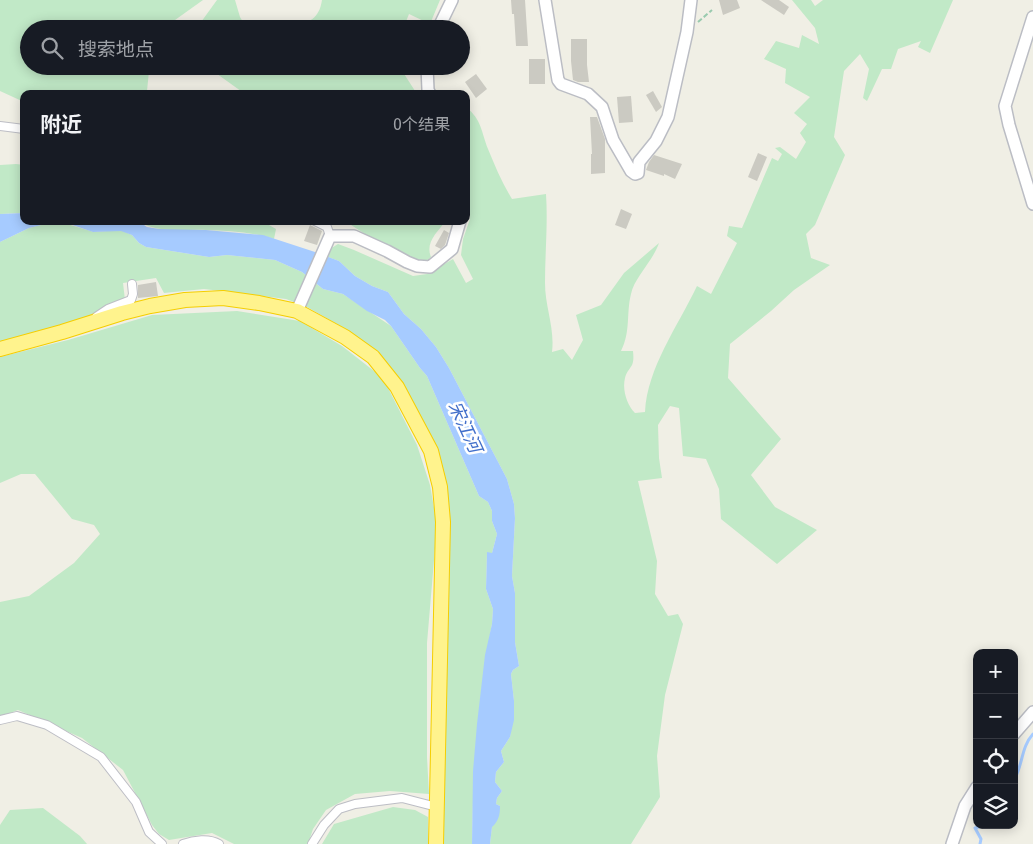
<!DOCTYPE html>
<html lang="zh">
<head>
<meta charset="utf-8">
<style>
	:root { --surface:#171b24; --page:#242831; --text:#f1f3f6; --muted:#9ea1a6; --line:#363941 }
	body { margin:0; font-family:"Fira Sans","Noto Sans SC",sans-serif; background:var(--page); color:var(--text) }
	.controls { position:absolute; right:15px; bottom:15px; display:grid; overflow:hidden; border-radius:10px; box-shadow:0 2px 12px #0003 }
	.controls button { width:45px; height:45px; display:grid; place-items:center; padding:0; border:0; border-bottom:1px solid var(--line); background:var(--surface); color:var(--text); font:25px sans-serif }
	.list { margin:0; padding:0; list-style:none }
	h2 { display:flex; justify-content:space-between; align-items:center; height:65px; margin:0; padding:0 20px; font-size:21px }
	h2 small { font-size:16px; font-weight:400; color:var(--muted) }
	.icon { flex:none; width:28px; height:28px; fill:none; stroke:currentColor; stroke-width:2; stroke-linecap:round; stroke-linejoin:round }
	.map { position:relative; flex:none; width:1033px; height:844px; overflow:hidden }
	.search { position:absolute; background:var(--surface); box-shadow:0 2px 12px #0003; left:20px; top:20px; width:450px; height:55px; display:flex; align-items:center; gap:12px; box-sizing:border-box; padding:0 18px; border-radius:28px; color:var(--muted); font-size:19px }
	.panel { position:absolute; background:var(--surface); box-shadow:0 2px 12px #0003; left:20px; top:90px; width:450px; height:135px; border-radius:10px }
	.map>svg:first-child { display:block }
	.green { fill:#c1e9c7 }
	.water { fill:#a6cbff }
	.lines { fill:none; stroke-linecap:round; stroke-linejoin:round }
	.stream { stroke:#a6cbff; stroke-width:3 }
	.building { fill:#cbcac2 }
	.street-casing { stroke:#bdbec5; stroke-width:10 }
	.secondary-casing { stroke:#bbbdc4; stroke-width:14 }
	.highway-casing { stroke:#f5ce00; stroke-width:16 }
	.path { stroke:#99caae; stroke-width:2; stroke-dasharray:5 2.5; stroke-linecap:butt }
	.street { stroke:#fff; stroke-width:8 }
	.secondary { stroke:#fff; stroke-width:11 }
	.highway { stroke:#fff38d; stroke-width:14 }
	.labels { text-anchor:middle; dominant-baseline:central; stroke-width:5; stroke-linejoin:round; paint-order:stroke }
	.water-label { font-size:18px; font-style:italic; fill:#426fca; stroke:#fff }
</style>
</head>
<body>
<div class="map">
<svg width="1033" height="844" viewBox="0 0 1033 844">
	<rect width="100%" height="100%" fill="#f0efe5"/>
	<g class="green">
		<path d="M 0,0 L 203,0 L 168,25 L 167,29 L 29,29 L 29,66 L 151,66 L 149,71 L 147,91 L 143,94 L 24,94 L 24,102 L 0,91 Z"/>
		<path d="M 217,0 L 235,0 L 240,17 L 247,29 L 196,29 Z"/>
		<path d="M 322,0 L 440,0 L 430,24 L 409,14 L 403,29 L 259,29 L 273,21 C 295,26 318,28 322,0 Z"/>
		<path d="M 792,0 L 811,0 L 815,6 L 823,0 L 953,0 L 930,53 L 918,47 L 921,41 L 898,49 L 891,69 L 882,69 L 867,101 L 863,98 L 869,69 L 860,54 L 844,71 L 834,137 L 845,155 L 815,225 L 806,234 L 811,258 L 830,265 L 794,290 L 771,311 L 730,344 L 728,378 L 781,439 L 751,475 L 775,507 L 817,530 L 777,564 L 721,519 L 719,489 L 706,459 L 683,456 L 679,408 L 670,406 L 658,425 L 659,458 L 662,478 L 638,481 L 657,561 L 655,594 L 668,616 L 678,614 L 683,624 L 665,695 L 657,756 L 660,797 L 631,844 L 490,844 L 492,826 L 500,806 L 496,804 L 497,798 L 502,791 L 495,782 L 496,772 L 504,762 L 501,751 L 510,737 L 514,701 L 511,674 L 513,670 L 519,666 L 515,642 L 515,593 L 512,576 L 515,518 L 514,504 L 507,479 L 449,368 L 436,347 L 421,329 L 404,314 L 388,292 L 372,286 L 355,276 L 339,261 L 328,257 L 330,249 L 338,244 L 354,250 L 413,276 L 427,274 L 453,259 L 466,283 L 473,279 L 461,255 L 463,239 L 470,219 L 470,193 L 466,161 L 466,107 C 482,120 481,131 488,149 C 495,166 502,183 512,199 L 546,194 C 548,224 545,253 545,283 C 545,307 555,328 552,352 L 563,349 L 572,360 L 583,340 L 576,315 L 601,305 L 624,273 L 659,243 C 653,261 634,278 631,294 C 626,314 631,331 621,351 L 633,351 C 635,369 629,365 625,378 C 622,390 627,405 635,413 L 645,412 C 647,368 678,326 697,286 L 711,294 L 737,243 L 727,236 L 729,226 L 742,228 L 772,158 L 778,161 L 782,154 L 775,148 L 780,147 L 796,159 L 806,142 L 800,133 L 807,124 L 794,113 L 810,97 L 785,83 L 786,69 L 764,59 L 776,41 L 799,48 L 802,35 L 819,44 L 815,28 Z"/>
		<path d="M 206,66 L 399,66 L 417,94 L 245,94 Z"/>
		<path d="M 16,164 L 24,165 L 24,213 L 0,214 L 0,165 Z"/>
		<path d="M 57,221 L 94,232 L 121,230 L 132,235 L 139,243 L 146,247 L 209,257 L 227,255 L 275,260 L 302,272 L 323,289 L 343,294 L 391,326 L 420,368 L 427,376 L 479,496 L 488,502 L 492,511 L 492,521 L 497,534 L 492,553 L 487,553 L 486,589 L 493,609 L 492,624 C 478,697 473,770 472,844 L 443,844 L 441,476 L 379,356 L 344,328 L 307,307 L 286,299 L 204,289 L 164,293 L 156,278 L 123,283 L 125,300 L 92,314 L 89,319 L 0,343 L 0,242 L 29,228 Z"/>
		<path d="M 138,221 L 262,221 L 276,229 L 274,239 C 253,232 228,231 206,230 C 182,229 159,234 138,221 Z"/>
		<path d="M 345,221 L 446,221 C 437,232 425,243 431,257 L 425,262 L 418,261 L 368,236 Z"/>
		<path d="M 237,311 L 300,321 L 342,346 L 383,378 L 417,445 L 430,485 L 437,525 L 427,643 L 427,757 L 429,794 L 390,791 L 355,794 L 326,810 L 313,829 L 308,844 L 234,844 L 212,833 L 169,840 L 159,834 L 152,825 L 123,770 L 82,738 L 18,710 L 0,717 L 0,602 L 29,596 L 74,563 L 100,534 L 94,525 L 72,519 L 35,474 L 21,474 L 0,483 L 0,357 L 68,340 L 152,315 Z"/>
		<path d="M 393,807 L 415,810 L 428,817 L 428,844 L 322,844 L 334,824 Z"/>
		<path d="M 43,808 L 80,836 L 87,844 L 0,844 L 0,825 L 10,810 Z"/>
	</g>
	<g class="water">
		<path d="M 24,213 L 24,221 L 57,221 L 29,228 L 0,242 L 0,214 Z"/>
		<path d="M 61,221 L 138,221 L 147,227 L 159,229 L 206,230 L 263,235 L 315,252 L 339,261 L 355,276 L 372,286 L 388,292 L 404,314 L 421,329 L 436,347 L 449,368 L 507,479 L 514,504 L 515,518 L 512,576 L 515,593 L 515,642 L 519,666 L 513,670 L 511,674 L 514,701 L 514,720 L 510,737 L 501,751 L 504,762 L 496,772 L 495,782 L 502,791 L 497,798 L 496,804 L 500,806 C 500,814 499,821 492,827 L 490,844 L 472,844 L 473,771 L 477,724 L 485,655 L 492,624 L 493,609 L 486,589 L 487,552 L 492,553 L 497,534 L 492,521 L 492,511 L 488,502 L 479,496 L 427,376 L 420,368 L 391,326 L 385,320 L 367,311 L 343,294 L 323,289 L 302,272 L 275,260 L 227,255 L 209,257 L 146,247 L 139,243 L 132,235 L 121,231 L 93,232 Z"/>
	</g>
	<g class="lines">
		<g class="stream">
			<path d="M 1014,780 C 1023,765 1021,747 1033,734"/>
			<path d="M 980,844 L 981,839 L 975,828 L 986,825"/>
		</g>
	</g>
	<g class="building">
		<path d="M 511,0 L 525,0 L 528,46 L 516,46 L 514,14 L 512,14 Z"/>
		<path d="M 719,0 L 737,0 L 740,8 L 723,15 Z"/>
		<path d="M 761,0 L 779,0 L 789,7 L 784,15 Z"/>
		<path d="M 571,39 L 587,39 L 587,65 L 589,82 L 578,82 L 573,80 L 571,61 Z"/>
		<rect x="529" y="59" width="16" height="25"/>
		<path d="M 476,74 L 487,89 L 476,98 L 465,82 Z"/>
		<path d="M 653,91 L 662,107 L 656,112 L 646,95 Z"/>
		<path d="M 631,96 L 633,122 L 619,123 L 617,97 Z"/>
		<path d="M 590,117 L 597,117 L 605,139 L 605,173 L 591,174 L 591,154 L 592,154 Z"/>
		<path d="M 758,153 L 767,157 L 757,181 L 748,177 Z"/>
		<path d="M 654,155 L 682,164 L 675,179 L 664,174 L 664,176 L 646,170 L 649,162 Z"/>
		<path d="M 621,209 L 632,214 L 626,229 L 615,225 Z"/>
		<path d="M 310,225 L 322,231 L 317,245 L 304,241 Z"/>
		<path d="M 444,230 L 449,233 L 445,245 L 441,249 L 435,246 Z"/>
		<path d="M 156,282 L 158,296 L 138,298 L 138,285 Z"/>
	</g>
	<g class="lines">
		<defs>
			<g id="street">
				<path d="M 0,126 L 24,129"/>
				<path d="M 315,221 L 327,227 L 330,236"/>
				<path d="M 96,317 L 108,309 L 131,300 L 133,294 L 132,284"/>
				<path d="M 0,720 L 17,716 L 47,725 L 101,757 L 136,802 L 149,832 L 162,844"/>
				<path d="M 183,844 C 194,840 209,838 219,844"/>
				<path d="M 312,844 L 324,825 L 339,809 L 355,804 L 402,798 L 437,807"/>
			</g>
			<g id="secondary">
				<path d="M 545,0 L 558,80 L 561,84 L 588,94 L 602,107 L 613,140 L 631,171 L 635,174 L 638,173 L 639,162 L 656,141 L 668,117 L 687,32 L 691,0"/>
				<path d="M 1033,17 L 1005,106 L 1009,125 L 1033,204"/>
				<path d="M 438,29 L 452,0"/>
				<path d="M 427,66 L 428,90 L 430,94"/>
				<path d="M 297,311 L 330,236 L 354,236 L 387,251 L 407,262 L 417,266 L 430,267 L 452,249 L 460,221"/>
				<path d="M 1014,734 L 1033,712"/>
				<path d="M 952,844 L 965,806 L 977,787"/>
			</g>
			<path id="highway" d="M 0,349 L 62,332 L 122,313 L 150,306 L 185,300 L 223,298 L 259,303 L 297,311 L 345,337 L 373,357 L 397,387 L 431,451 L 440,487 L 443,522 L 436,844"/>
		</defs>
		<use href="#street" class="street-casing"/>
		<use href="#secondary" class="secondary-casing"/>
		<use href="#highway" class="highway-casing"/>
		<path class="path" d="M 698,22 L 712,10"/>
		<use href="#street" class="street"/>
		<use href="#secondary" class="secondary"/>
		<use href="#highway" class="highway"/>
	</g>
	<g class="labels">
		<g class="water-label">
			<text transform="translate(465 427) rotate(65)">宋江河</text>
		</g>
	</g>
</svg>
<div class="controls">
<button>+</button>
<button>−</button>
<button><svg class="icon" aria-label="locate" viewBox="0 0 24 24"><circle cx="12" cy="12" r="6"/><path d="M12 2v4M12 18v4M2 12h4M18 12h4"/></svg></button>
<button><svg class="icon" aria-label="layers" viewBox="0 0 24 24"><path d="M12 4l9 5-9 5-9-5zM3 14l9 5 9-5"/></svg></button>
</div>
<div class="search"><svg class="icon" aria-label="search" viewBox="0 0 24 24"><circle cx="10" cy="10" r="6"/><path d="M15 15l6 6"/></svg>搜索地点</div>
<section class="panel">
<h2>附近<small>0个结果</small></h2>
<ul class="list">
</ul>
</section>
</div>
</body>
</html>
